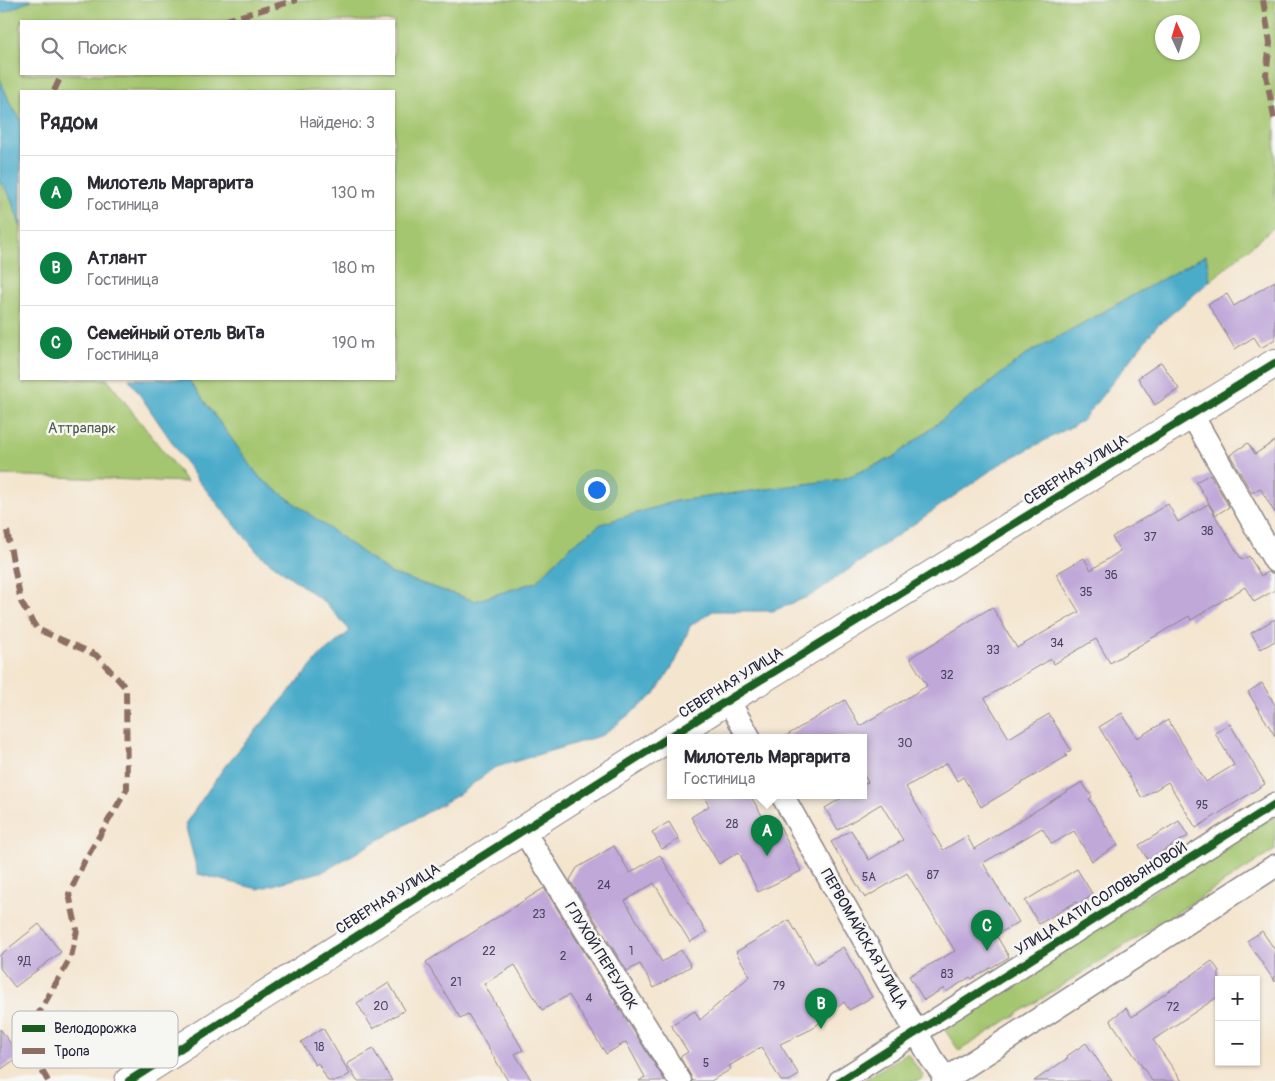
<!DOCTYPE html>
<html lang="ru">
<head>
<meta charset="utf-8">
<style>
	:root { --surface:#fff; --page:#f7f7f7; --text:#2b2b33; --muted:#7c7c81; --line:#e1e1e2; --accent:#0b8043 }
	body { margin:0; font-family:Pangolin,sans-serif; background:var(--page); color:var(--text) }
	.controls { position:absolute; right:15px; bottom:15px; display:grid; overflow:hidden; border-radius:0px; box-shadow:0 1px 4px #0004 }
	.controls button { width:45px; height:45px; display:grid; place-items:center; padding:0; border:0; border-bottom:1px solid var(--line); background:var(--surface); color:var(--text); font:25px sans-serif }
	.compass { position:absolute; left:1155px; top:15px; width:45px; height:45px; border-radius:50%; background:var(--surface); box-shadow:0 1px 4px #0004; rotate:356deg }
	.you { position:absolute; left:596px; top:489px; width:18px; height:18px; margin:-12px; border:4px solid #fff; border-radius:50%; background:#1a73e8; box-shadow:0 0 0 8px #1a73e833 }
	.badge { display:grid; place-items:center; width:32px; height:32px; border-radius:50%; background:var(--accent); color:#fff; font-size:16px; font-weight:700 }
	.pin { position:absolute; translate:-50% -41px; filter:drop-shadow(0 1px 2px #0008) }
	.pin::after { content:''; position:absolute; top:26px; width:18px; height:15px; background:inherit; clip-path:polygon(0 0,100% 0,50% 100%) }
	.popup { position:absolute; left:667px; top:734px; width:200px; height:65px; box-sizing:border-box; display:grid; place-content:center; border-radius:0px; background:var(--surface); filter:drop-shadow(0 1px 4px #0005); font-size:16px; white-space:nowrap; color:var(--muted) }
	.popup b { font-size:19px; color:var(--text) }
	.popup::after { content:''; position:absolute; left:50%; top:100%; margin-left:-10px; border:10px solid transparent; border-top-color:var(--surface) }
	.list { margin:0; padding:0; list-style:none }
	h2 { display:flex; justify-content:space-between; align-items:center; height:65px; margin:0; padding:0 20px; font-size:21px }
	h2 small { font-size:16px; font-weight:400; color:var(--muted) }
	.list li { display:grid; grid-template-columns:32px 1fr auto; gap:15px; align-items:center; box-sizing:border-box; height:75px; padding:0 20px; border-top:1px solid var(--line) }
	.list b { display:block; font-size:19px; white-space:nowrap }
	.list p { margin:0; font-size:16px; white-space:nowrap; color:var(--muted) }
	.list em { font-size:16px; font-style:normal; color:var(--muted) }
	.icon { flex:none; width:28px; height:28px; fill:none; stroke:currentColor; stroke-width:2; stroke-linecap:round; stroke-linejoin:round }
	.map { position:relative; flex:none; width:1275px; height:1081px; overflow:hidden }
	.search { position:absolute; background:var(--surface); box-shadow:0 1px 4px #0004; left:20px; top:20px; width:375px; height:55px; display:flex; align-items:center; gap:12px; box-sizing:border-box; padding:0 18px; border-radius:0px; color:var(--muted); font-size:19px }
	.panel { position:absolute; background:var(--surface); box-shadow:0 1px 4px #0004; left:20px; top:90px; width:375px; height:290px; border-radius:0px }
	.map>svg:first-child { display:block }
	.green { fill:#a5c66f; stroke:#647455; fill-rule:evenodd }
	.water { fill:#4bacca; stroke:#366782 }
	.building { fill:#c0a8d9 }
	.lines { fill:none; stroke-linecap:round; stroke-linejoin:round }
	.minor-casing { stroke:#8b8485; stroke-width:25 }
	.tertiary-casing { stroke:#8b8485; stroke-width:30 }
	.minor { stroke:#fff; stroke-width:22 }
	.tertiary { stroke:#fff; stroke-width:28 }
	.quiet { stroke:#8d6e63; stroke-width:6; stroke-dasharray:12 6; stroke-linecap:butt }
	.cycleway-casing { stroke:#f6f6f2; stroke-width:11 }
	.cycleway { stroke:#1b5e20; stroke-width:8 }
	.labels { text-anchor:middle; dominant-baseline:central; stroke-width:5; stroke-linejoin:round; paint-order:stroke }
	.number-label { font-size:12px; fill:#4a4462 }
	.park-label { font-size:15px; fill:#505b4d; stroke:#f6f6f2 }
	.street-label { font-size:15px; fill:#22223b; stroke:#f6f6f2 }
	.key { fill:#f6f6f2; stroke:#b6b6bb; stroke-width:1 }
	.key-label { font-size:14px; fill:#22223b }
</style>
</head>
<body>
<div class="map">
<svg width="1275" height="1081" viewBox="0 0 1275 1081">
	<rect width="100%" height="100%" fill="#f6f6f2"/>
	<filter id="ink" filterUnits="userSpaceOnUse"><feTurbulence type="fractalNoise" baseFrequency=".02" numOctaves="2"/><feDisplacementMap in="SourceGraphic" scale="10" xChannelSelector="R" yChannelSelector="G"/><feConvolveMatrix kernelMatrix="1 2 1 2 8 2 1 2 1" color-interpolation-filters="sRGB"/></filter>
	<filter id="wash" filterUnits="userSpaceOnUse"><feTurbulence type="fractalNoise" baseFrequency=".0096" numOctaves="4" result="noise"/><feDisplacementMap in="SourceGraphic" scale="20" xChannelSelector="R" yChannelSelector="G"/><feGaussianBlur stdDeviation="1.12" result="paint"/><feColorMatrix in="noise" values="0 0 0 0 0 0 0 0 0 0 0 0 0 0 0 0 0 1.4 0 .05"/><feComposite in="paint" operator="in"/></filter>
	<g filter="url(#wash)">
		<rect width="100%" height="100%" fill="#f4e5cf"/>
		<g class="green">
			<path d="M 32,0 L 1275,0 L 1275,226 L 1210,281 L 1206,255 L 1027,354 L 894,457 L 843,479 L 676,501 L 601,524 L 571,546 L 536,582 L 475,601 L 390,573 L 260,478 L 188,379 L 394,379 L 394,91 L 21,91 L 21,120 L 10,103 L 0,79 L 0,14 ZM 21,21 L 394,21 L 394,74 L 21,74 ZM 1162,22 L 1192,22 L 1192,52 L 1162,52 Z"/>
			<path d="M 0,182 L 9,194 L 21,227 L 21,379 L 107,379 L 187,482 L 0,475 Z"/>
			<path d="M 1275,814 L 1275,850 L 959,1051 L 943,1027 Z"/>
			<path d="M 907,1053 L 924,1077 L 918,1081 L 862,1081 Z"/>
		</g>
		<g class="water">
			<path d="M 0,0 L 32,0 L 0,14 Z"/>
			<path d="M 0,79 L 10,103 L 21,120 L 21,227 L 9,194 L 0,182 Z"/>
			<path d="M 1206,255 L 1210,281 L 1156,327 L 1082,421 L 1000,464 L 812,595 L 773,611 L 713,611 L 690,626 L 676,661 L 654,695 L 603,735 L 494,768 L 458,795 L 324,871 L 258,889 L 198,874 L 185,824 L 225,766 L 321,655 L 350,631 L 327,604 L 259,554 L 197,479 L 129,379 L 188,379 L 260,478 L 390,573 L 475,601 L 536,582 L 571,546 L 601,524 L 676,501 L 843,479 L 894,457 L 1027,354 Z"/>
		</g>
		<g id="blocks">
			<g class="building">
				<path d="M 1275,281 L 1275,339 L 1261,348 L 1254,337 L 1235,349 L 1208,304 L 1227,294 L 1234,306 Z"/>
				<path d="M 1161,362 L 1179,389 L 1155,405 L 1138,378 Z"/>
				<path d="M 1275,441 L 1275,513 L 1260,488 L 1252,493 L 1230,455 L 1248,443 L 1255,454 Z"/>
				<path d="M 1210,474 L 1229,507 L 1216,515 L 1196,482 Z"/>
				<path d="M 1168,504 L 1178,522 L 1208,504 L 1242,560 L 1249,556 L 1261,576 L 1268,572 L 1275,574 L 1275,590 L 1254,602 L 1245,587 L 1191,620 L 1189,616 L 1110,663 L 1096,639 L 1054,664 L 1051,659 L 985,698 L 1009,738 L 1049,714 L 1071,750 L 1065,754 L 1067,756 L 981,807 L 963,777 L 957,781 L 947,763 L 906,787 L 943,850 L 967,836 L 974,849 L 1082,782 L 1092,797 L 1089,799 L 1118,845 L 1092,861 L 1074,831 L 1052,844 L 1042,828 L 983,863 L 1019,922 L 996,935 L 1009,957 L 972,979 L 970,977 L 946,992 L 944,988 L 924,1000 L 909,976 L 955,951 L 907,873 L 865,898 L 831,842 L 851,830 L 869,860 L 903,840 L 881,804 L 838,830 L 825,808 L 847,795 L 863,795 L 863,785 L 868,782 L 863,774 L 863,737 L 784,737 L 845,700 L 860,726 L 927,686 L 910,658 L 992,607 L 1017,648 L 1079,612 L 1056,574 L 1084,558 L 1091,570 L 1120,551 L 1112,537 Z"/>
				<path d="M 1275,619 L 1275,641 L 1261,649 L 1251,633 Z"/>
				<path d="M 1262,683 L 1275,705 L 1275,736 L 1248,692 Z"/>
				<path d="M 1122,713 L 1137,738 L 1168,720 L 1206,782 L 1234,765 L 1215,733 L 1230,724 L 1265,784 L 1196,828 L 1168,782 L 1142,798 L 1099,727 Z"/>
				<path d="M 703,795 L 750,795 L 767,824 L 777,820 L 801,871 L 758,892 L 739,852 L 719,864 L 691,817 L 709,806 Z"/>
				<path d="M 1179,821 L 1188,836 L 1148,860 L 1139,845 Z"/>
				<path d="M 669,822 L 679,839 L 662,849 L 652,832 Z"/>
				<path d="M 614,846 L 630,873 L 660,855 L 706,932 L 690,942 L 654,883 L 625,901 L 662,962 L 681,950 L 691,966 L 654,988 L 640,964 L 627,971 L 570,880 L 577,868 Z"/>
				<path d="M 1077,869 L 1093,895 L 1078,904 L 1076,902 L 1039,924 L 1025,901 Z"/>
				<path d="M 544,888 L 665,1081 L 639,1081 L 645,1077 L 626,1042 L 606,1054 L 569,995 L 542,1010 L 515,965 L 484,984 L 523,1050 L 515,1054 L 532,1081 L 508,1081 L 468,1014 L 460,1018 L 426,962 Z"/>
				<path d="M 789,920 L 816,964 L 843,947 L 872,997 L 849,1010 L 844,1002 L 812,1029 L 780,1044 L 799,1075 L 789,1081 L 781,1081 L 761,1047 L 729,1066 L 731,1069 L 711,1081 L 693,1081 L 680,1057 L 688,1052 L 671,1025 L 695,1011 L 700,1020 L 750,976 L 736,952 Z"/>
				<path d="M 39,924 L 61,952 L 15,987 L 0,968 L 0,955 Z"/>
				<path d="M 1262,931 L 1275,950 L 1275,982 L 1247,941 Z"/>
				<path d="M 1212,961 L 1219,971 L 1219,996 L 1153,1040 L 1182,1081 L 1152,1081 L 1110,1020 L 1126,1008 L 1132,1017 Z"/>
				<path d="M 389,983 L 405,1010 L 373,1029 L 357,1003 Z"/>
				<path d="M 323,1028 L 350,1074 L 338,1081 L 328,1081 L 318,1063 L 315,1065 L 301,1042 Z"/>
				<path d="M 0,1029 L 20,1056 L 0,1070 Z"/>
				<path d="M 1086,1043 L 1112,1081 L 1034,1081 L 1068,1058 L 1067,1056 Z"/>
				<path d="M 373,1049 L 392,1081 L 357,1081 L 347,1064 Z"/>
			</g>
		</g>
	</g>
	<g filter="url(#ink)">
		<use href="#blocks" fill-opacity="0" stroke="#8b8485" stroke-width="1"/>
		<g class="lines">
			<defs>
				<g id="minor">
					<path d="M 1192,415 L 1275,561"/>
					<path d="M 728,700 L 749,737"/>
					<path d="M 782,795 L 931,1058 L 948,1081"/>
					<path d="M 523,830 L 680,1081"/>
					<path d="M 840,1081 L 1275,804"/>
					<path d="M 943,1081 L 1275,866"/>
				</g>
				<path id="tertiary" d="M 129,1081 L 728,700 L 1275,363"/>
			</defs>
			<use href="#minor" class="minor-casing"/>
			<use href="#tertiary" class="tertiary-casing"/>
			<use href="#minor" class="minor"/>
			<use href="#tertiary" class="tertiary"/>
			<g class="quiet">
				<path d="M 1263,0 L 1270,43 L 1266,75 L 1275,122"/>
				<path d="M 223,21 L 297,0"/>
				<path d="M 54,91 L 62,74"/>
				<path d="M 7,531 L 21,602 L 37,629 L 96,655 L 126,688 L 127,789 L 84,862 L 69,894 L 77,930 L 71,957 L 24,1039 L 48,1081"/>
			</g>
			<defs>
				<g id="cycleway">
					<path d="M 129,1081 L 728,700 L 1275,363"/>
					<path d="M 840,1081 L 1275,804"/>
				</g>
			</defs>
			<use href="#cycleway" class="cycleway-casing"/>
			<use href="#cycleway" class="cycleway"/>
		</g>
	</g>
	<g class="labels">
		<g class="number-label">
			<text x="1207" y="531">38</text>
			<text x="1150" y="537">37</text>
			<text x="1111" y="575">36</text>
			<text x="1086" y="592">35</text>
			<text x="1057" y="643">34</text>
			<text x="993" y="650">33</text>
			<text x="947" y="675">32</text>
			<text x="905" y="743">30</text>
			<text x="1202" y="805">95</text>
			<text x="732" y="824">28</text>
			<text x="933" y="875">87</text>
			<text x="869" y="877">5А</text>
			<text x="604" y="885">24</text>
			<text x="539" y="914">23</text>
			<text x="489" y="951">22</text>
			<text x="631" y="951">1</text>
			<text x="563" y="956">2</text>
			<text x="24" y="961">9Д</text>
			<text x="947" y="974">83</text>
			<text x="456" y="982">21</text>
			<text x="779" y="986">79</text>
			<text x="589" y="998">4</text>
			<text x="381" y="1006">20</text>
			<text x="1173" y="1007">72</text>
			<text x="319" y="1047">18</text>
			<text x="706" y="1063">5</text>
		</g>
		<g class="park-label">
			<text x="82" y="428">Аттрапарк</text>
		</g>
		<g class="street-label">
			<text transform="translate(1076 470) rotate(-32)">СЕВЕРНАЯ УЛИЦА</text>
			<text transform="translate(731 683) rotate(-32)">СЕВЕРНАЯ УЛИЦА</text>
			<text transform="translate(388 899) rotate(-32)">СЕВЕРНАЯ УЛИЦА</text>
			<text transform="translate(1101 899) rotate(-32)">УЛИЦА КАТИ СОЛОВЬЯНОВОЙ</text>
			<text transform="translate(864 939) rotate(60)">ПЕРВОМАЙСКАЯ УЛИЦА</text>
			<text transform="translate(601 956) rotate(58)">ГЛУХОЙ ПЕРЕУЛОК</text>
		</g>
	</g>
	<rect x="12" y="1011" width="166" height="57" rx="8" class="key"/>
	<rect x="22" y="1025" width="23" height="7" fill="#1b5e20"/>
	<rect x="22" y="1048" width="23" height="6" fill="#8d6e63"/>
	<g class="key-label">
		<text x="54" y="1033">Велодорожка</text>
		<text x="54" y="1056">Тропа</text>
	</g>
</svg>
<div class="controls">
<button>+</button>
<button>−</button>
</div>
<svg class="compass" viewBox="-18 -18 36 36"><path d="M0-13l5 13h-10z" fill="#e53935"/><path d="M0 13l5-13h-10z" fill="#7c7c81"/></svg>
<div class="you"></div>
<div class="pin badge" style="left:767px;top:856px">A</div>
<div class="popup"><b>Милотель Маргарита</b>Гостиница</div>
<div class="pin badge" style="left:821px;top:1029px">B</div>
<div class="pin badge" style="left:987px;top:951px">C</div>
<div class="search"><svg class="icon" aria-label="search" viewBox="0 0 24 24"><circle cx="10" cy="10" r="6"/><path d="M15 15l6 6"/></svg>Поиск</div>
<section class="panel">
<h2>Рядом<small>Найдено: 3</small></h2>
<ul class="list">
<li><span class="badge">A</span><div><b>Милотель Маргарита</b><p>Гостиница</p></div><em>130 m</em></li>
<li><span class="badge">B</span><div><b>Атлант</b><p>Гостиница</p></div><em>180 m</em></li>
<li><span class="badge">C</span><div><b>Семейный отель ВиТа</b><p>Гостиница</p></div><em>190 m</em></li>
</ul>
</section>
</div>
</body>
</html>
